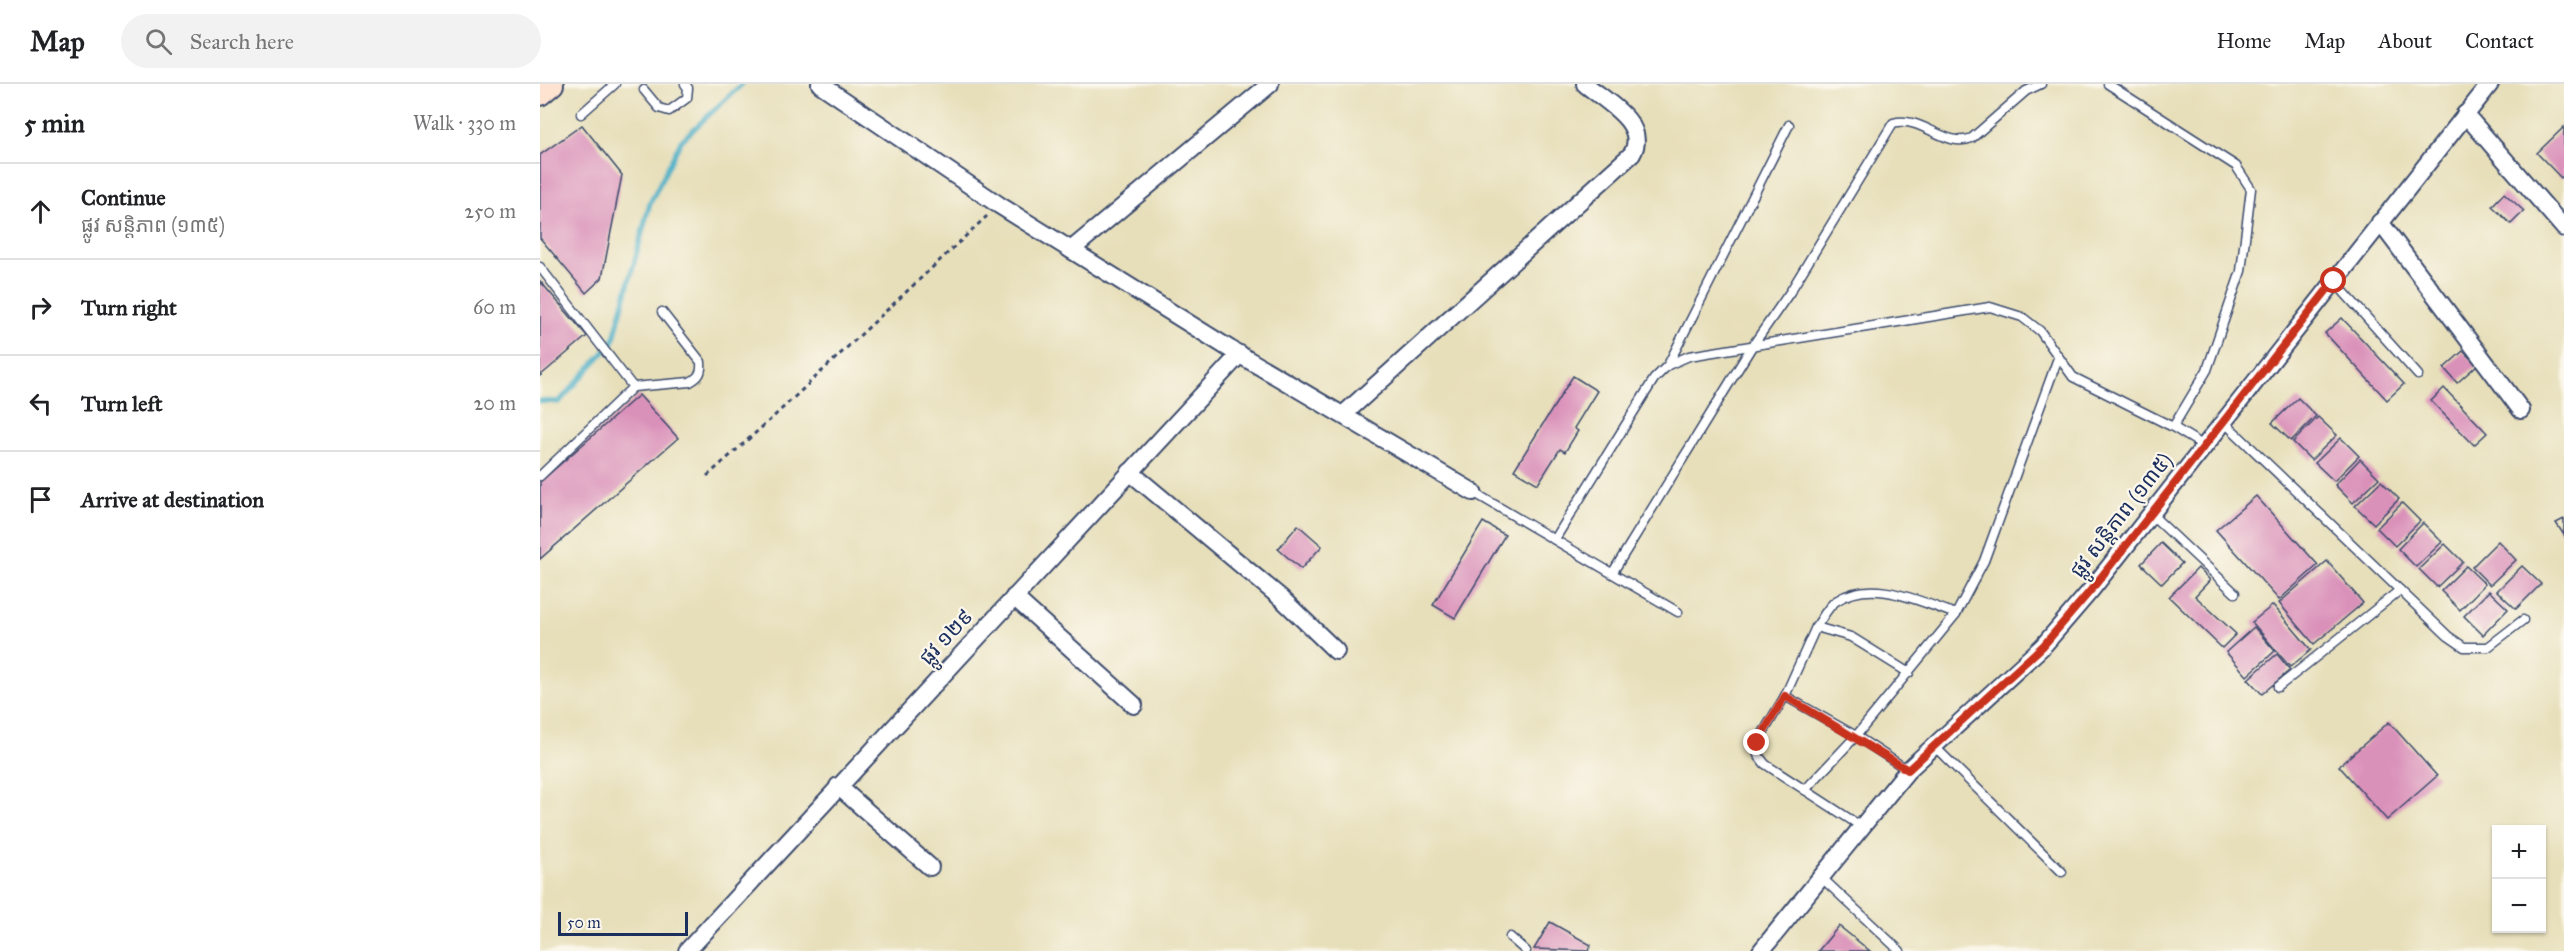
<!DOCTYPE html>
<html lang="en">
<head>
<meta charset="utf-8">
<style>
	:root { --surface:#fff; --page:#f2f2f2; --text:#202124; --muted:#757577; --line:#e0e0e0 }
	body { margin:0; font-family:"IM FELL Great Primer","Noto Sans Khmer",serif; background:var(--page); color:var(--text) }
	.controls { position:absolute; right:18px; bottom:18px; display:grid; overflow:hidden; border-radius:0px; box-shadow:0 2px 4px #0004 }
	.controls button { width:54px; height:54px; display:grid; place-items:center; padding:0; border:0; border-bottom:2px solid var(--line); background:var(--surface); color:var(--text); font:30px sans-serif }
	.scale { position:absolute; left:18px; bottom:15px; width:130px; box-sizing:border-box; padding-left:6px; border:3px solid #1b2f5e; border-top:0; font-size:16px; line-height:21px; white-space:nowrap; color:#1b2f5e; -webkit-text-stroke:4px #fbf7ec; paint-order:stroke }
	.stop { position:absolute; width:18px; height:18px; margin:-14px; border:4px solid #c8321e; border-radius:50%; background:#fff }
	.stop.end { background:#c8321e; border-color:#fff; box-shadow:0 2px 6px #0008 }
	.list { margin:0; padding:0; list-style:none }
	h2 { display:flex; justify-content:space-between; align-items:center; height:78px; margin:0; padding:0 24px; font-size:26px }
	h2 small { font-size:20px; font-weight:400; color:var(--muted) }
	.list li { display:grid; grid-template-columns:39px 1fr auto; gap:18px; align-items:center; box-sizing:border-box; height:96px; padding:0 24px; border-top:2px solid var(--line) }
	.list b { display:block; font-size:22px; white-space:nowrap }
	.list p { margin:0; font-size:20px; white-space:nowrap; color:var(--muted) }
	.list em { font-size:20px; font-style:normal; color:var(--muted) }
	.icon { flex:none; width:33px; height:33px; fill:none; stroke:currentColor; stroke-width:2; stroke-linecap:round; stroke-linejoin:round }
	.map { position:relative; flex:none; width:2024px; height:867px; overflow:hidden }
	header { display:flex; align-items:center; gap:36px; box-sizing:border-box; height:84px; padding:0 30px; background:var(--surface); border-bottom:2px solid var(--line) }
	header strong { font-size:28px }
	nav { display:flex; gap:33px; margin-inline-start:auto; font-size:21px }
	.search { width:420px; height:54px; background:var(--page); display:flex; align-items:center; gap:15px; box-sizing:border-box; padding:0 21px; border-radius:33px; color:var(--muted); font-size:22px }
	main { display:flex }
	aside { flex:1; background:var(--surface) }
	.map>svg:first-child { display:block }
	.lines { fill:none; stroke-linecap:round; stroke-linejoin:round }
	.stream { stroke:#47aec6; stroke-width:5 }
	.building { fill:#da91b9 }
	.service-casing { stroke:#3a496c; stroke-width:11 }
	.minor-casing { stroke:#3a496c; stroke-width:20 }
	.secondary-casing { stroke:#3a496c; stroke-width:26 }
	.path { stroke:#3a496c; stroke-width:3; stroke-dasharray:4.5 4.5; stroke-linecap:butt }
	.service { stroke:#fff; stroke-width:8 }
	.minor { stroke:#fff; stroke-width:16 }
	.secondary { stroke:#fee3d1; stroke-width:22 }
	.route { stroke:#c8321e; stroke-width:8 }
	.labels { text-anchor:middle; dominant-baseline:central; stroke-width:4.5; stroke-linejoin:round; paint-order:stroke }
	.street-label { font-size:21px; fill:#1b2f5e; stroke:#fbf7ec }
</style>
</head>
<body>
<header>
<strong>Map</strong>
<div class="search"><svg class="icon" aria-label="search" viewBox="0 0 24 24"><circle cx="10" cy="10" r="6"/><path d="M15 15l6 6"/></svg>Search here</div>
<nav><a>Home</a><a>Map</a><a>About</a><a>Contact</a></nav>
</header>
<main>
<aside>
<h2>5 min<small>Walk · 330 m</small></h2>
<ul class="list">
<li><svg class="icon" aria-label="ahead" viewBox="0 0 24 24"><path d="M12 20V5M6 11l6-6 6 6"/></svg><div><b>Continue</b><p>ផ្លូវ សន្តិភាព (១៣៥)</p></div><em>250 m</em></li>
<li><svg class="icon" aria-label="right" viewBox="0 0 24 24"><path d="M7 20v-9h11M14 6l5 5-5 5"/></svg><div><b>Turn right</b></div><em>60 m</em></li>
<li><svg class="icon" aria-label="left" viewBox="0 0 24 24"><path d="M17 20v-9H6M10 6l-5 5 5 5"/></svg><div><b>Turn left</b></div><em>20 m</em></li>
<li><svg class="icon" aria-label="arrive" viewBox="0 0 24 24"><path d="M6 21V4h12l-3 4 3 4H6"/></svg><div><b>Arrive at destination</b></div></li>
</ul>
</aside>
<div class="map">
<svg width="2024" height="867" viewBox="0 0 2024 867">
	<rect width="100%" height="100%" fill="#fbf7ec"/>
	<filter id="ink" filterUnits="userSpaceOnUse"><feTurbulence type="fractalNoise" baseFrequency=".0167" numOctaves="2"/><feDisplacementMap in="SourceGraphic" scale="12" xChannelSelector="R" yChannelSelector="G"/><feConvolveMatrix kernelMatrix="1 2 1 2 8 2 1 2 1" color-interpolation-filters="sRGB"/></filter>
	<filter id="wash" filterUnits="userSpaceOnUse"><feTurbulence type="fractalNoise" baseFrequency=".008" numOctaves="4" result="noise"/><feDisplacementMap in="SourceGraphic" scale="24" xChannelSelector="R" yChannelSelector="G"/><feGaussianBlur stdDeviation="1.35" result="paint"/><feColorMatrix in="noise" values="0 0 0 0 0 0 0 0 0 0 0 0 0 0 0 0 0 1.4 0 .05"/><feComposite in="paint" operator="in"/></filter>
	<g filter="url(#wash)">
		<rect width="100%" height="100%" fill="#e7dfba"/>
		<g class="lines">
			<path class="stream" d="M 0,317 L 19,318 L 73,258 L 110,119 L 141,57 L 202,0"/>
		</g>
		<g id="blocks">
			<g class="building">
				<path d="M 42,41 L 82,91 L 62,194 L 46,209 L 0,154 L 0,71 Z"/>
				<path d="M 2024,43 L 2024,91 L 2021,94 L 1997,69 Z"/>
				<path d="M 1964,109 L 1984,127 L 1971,140 L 1952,122 Z"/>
				<path d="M 0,197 L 47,252 L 0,292 Z"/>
				<path d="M 1802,234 L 1864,300 L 1847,316 L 1785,249 Z"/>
				<path d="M 1923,267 L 1937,281 L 1917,299 L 1904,284 Z"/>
				<path d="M 1033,292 L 1057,307 L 1034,344 L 1038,347 L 1025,368 L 1020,365 L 998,400 L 974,386 Z"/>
				<path d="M 1904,304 L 1947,349 L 1934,361 L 1891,317 Z"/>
				<path d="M 99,311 L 138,354 L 0,475 L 0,398 Z"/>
				<path d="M 1758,314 L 1776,332 L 1751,357 L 1732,339 Z"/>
				<path d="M 1778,333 L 1797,351 L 1771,376 L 1753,358 Z"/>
				<path d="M 1801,354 L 1819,372 L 1794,397 L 1775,379 Z"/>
				<path d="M 1820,375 L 1839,394 L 1813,419 L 1795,401 Z"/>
				<path d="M 1841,397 L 1859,415 L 1834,440 L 1815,422 Z"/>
				<path d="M 1716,412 L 1778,481 L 1739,516 L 1676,446 Z"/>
				<path d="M 1862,419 L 1880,437 L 1855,462 L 1837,444 Z"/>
				<path d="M 2024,435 L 2024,451 L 2016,439 Z"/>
				<path d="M 943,438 L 965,451 L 915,534 L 893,521 Z"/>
				<path d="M 1883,439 L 1902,458 L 1876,483 L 1858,465 Z"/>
				<path d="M 758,441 L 782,462 L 761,485 L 738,465 Z"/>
				<path d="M 1958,457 L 1976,476 L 1950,501 L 1932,483 Z"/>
				<path d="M 1621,459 L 1642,479 L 1622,500 L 1601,480 Z"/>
				<path d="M 1905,460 L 1923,478 L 1897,503 L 1879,485 Z"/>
				<path d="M 1787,477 L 1823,519 L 1774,560 L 1739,519 Z"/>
				<path d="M 1926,482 L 1945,500 L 1920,526 L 1901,507 Z"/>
				<path d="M 1982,482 L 2001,500 L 1976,525 L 1957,507 Z"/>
				<path d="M 1658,484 L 1670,496 L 1655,512 L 1696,550 L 1682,564 L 1629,513 Z"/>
				<path d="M 1949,507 L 1968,525 L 1943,551 L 1924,532 Z"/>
				<path d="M 1733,521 L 1771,566 L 1750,583 L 1712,538 Z"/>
				<path d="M 1714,543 L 1735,567 L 1707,592 L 1686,568 Z"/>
				<path d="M 1737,570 L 1750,586 L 1722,610 L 1708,595 Z"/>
				<path d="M 1849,638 L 1897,692 L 1847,736 L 1799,682 Z"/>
				<path d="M 1010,838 L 1051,861 L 1048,867 L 994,865 Z"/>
				<path d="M 1299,842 L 1330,867 L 1278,867 Z"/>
			</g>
		</g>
	</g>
	<g filter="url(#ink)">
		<use href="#blocks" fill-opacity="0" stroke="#3a496c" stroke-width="1.5"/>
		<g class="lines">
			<defs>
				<g id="service">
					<path d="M 1568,0 L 1696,82 L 1711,105 L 1701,187 L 1667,286 L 1633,343"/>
					<path d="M 104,6 L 119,24 L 129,27 L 147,14 L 148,4 L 145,0"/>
					<path d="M 41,30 L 75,0"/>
					<path d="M 0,183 L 93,303 L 0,392"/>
					<path d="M 1794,197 L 1878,291"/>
					<path d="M 1128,281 L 1249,41"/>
					<path d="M 93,303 L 150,298 C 159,293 162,289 161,278 L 122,228"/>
					<path d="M 1683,337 L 1908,552 L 1924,563 L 1948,563 L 1983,536"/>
					<path d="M 933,408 L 1138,528"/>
					<path d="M 1611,430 L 1695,509"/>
					<path d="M 1015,455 L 1114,295 L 1128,281 L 1149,272 L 1450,223 L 1482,233 L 1500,247 L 1533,293 L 1633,343 L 1664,362"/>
					<path d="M 1073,488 L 1211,264 L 1250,208 L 1353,39 C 1382,31 1405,65 1432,54 L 1486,7 L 1501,0"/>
					<path d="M 1276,543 C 1282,535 1288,522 1296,517 C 1333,493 1378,517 1416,530"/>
					<path d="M 1738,603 L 1860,506"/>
					<path d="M 1245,612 L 1316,652 L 1368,686"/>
					<path d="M 1394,662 L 1522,788"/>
					<path d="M 1265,706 L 1316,652 L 1416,530 L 1444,477 L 1518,274"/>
					<path d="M 1322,743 L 1225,680 L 1218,671 L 1217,659 L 1245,612 L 1276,543 L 1311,553 L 1369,589"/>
					<path d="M 1281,793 L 1360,867"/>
					<path d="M 970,853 L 986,867"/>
				</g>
				<g id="minor">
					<path d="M 280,0 L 459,121 L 690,265 L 933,408"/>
					<path d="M 1925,30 L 2024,144"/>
					<path d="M 1840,138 L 1981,326"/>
					<path d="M 531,166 L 730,0"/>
					<path d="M 804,330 L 1092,70 C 1109,40 1065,17 1045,0"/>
					<path d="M 590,388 L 741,514 L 796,567"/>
					<path d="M 474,513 L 594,621"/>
					<path d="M 298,702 L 390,783"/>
					<path d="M 147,867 L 700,270"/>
					<path d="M 1221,867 L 1368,686 L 1503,562 L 1551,506 L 1950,0"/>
				</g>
				<path id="secondary" d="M 0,10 L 12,0"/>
			</defs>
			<use href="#service" class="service-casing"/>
			<use href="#minor" class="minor-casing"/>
			<use href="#secondary" class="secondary-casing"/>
			<path class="path" d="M 167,392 L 230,336 L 447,132"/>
			<use href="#service" class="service"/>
			<use href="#minor" class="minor"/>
			<use href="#secondary" class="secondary"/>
		</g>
	</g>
	<g class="lines" filter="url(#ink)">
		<path class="route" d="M 1217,659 L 1245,612 L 1368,686 L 1503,562 L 1551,506 L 1794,197"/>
	</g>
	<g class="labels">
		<g class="street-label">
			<text transform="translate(1581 431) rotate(-52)">ផ្លូវ សន្តិភាព (១៣៥)</text>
			<text transform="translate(406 553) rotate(-47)">ផ្លូវ ១២៩</text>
		</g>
	</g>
</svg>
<div class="controls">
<button>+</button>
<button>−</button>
</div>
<div class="scale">50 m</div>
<div class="stop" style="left:1794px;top:197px"></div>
<div class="stop end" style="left:1217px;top:659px"></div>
</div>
</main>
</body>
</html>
